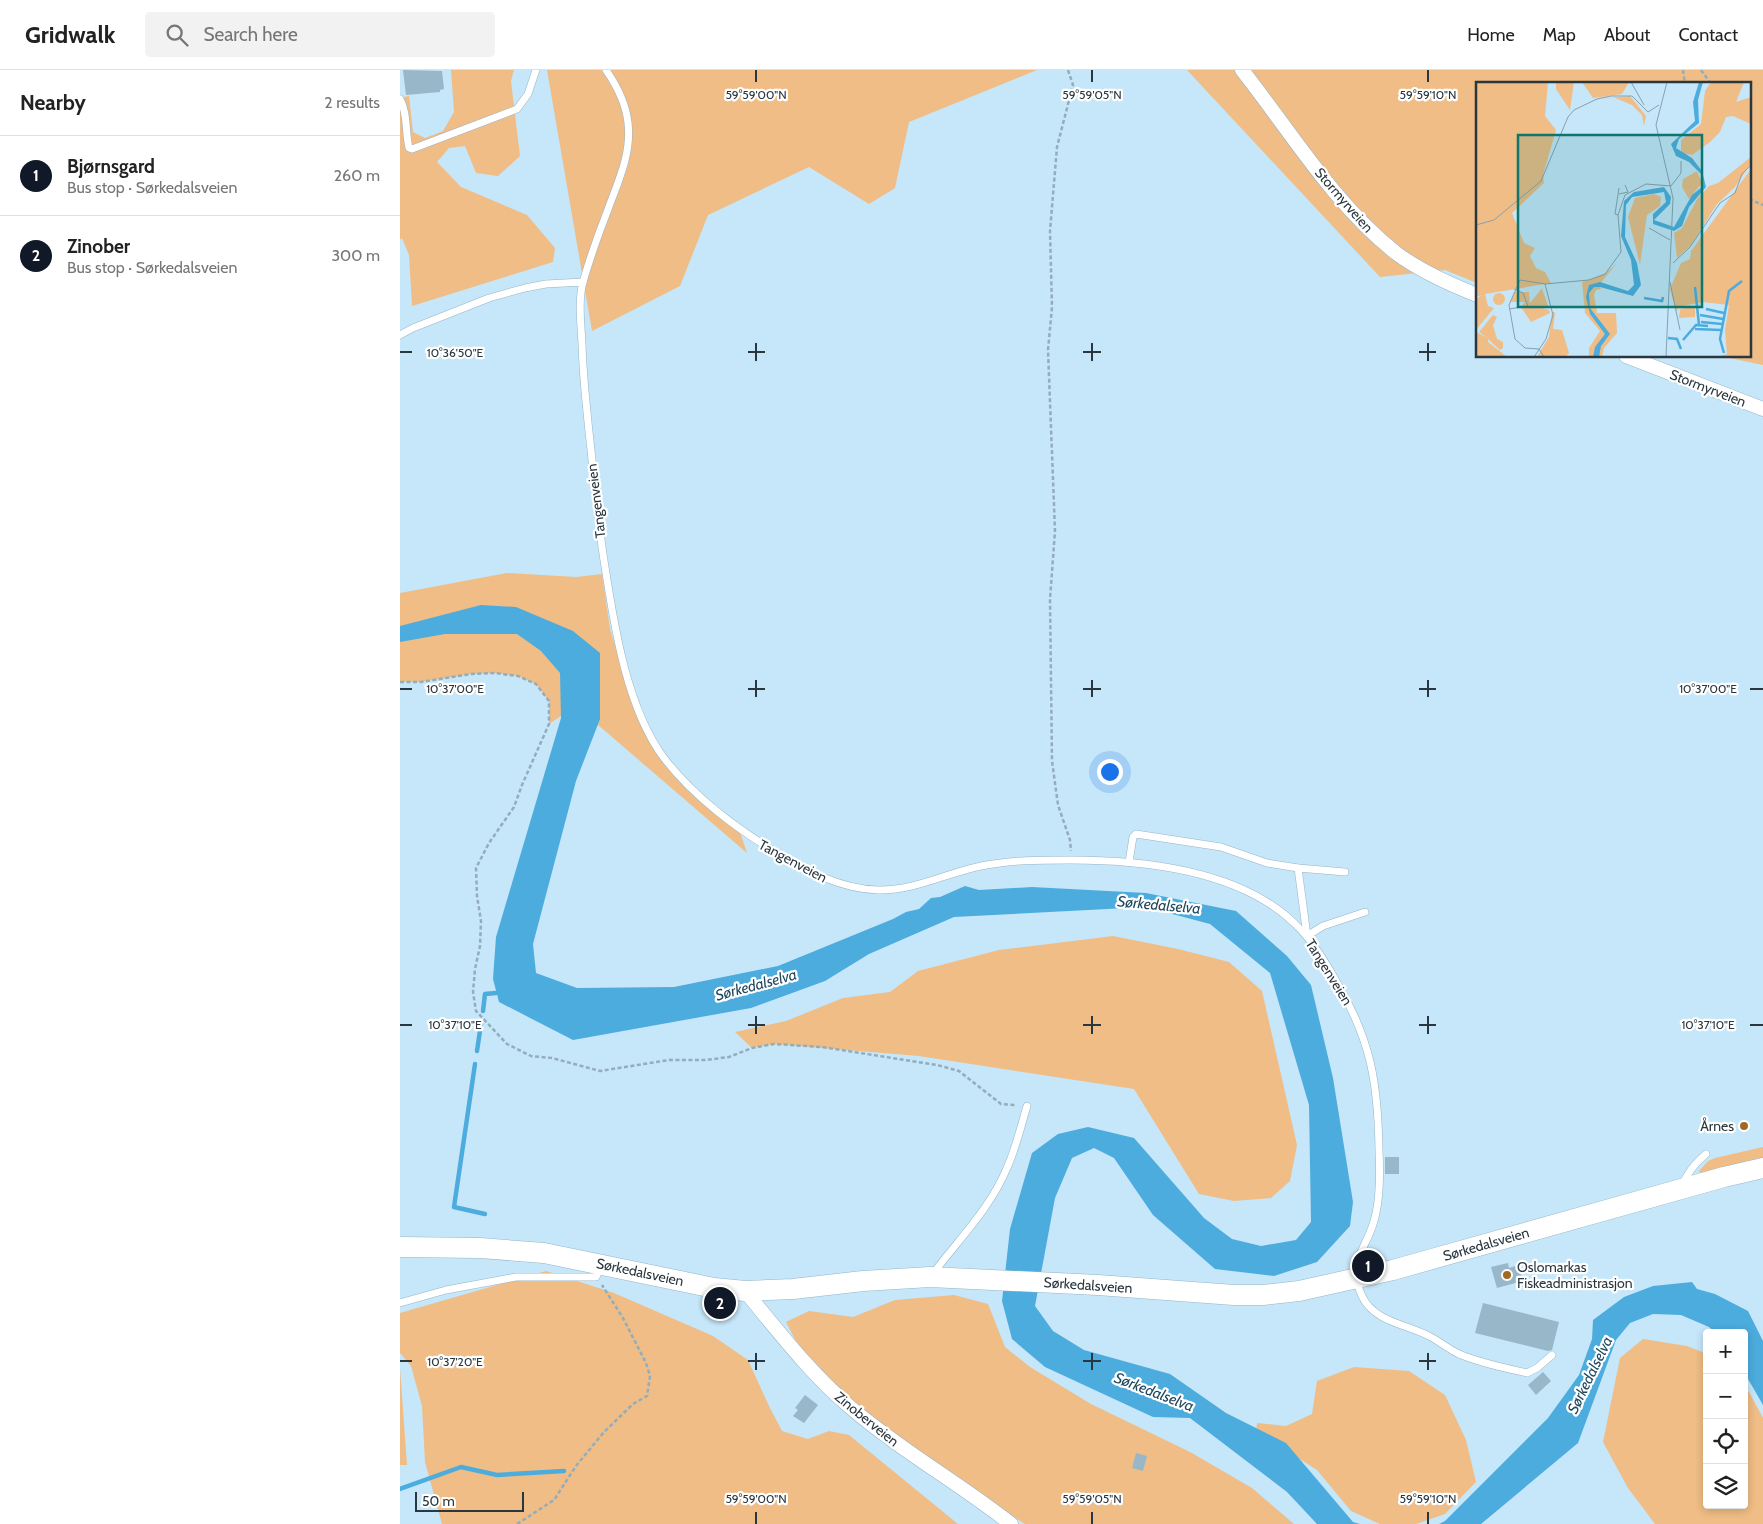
<!DOCTYPE html>
<html lang="en">
<head>
<meta charset="utf-8">
<style>
	:root { --surface:#fff; --page:#f2f2f2; --text:#222; --muted:#767676; --line:#e0e0e0; --accent:#111827 }
	body { margin:0; font-family:Cabin,sans-serif; background:var(--page); color:var(--text) }
	.controls { position:absolute; right:15px; bottom:15px; display:grid; overflow:hidden; border-radius:5px; box-shadow:0 2px 8px #0003 }
	.controls button { width:45px; height:45px; display:grid; place-items:center; padding:0; border:0; border-bottom:1px solid var(--line); background:var(--surface); color:var(--text); font:25px sans-serif }
	.scale { position:absolute; left:15px; bottom:12px; width:109px; box-sizing:border-box; padding-left:5px; border:2px solid #2a373f; border-top:0; font-size:14px; line-height:18px; white-space:nowrap; color:#2a373f; -webkit-text-stroke:4px #fff; paint-order:stroke }
	.you { position:absolute; left:709px; top:701px; width:18px; height:18px; margin:-12px; border:4px solid #fff; border-radius:50%; background:#1a73e8; box-shadow:0 0 0 8px #1a73e833 }
	.badge { display:grid; place-items:center; width:32px; height:32px; border-radius:50%; background:var(--accent); color:#fff; font-size:16px; font-weight:700 }
	.pin { position:absolute; translate:-50% -50%; border:2px solid #fff; box-shadow:0 1px 5px #0006 }
	.list { margin:0; padding:0; list-style:none }
	h2 { display:flex; justify-content:space-between; align-items:center; height:65px; margin:0; padding:0 20px; font-size:21px }
	h2 small { font-size:16px; font-weight:400; color:var(--muted) }
	.list li { display:grid; grid-template-columns:32px 1fr auto; gap:15px; align-items:center; box-sizing:border-box; height:80px; padding:0 20px; border-top:1px solid var(--line) }
	.list b { display:block; font-size:19px; white-space:nowrap }
	.list p { margin:0; font-size:16px; white-space:nowrap; color:var(--muted) }
	.list em { font-size:16px; font-style:normal; color:var(--muted) }
	.icon { flex:none; width:28px; height:28px; fill:none; stroke:currentColor; stroke-width:2; stroke-linecap:round; stroke-linejoin:round }
	.map { position:relative; flex:none; width:1363px; height:1454px; overflow:hidden }
	header { display:flex; align-items:center; gap:30px; box-sizing:border-box; height:70px; padding:0 25px; background:var(--surface); border-bottom:1px solid var(--line) }
	header strong { font-size:24px }
	nav { display:flex; gap:28px; margin-inline-start:auto; font-size:18px }
	.search { width:350px; height:45px; background:var(--page); display:flex; align-items:center; gap:12px; box-sizing:border-box; padding:0 18px; border-radius:5px; color:var(--muted); font-size:19px }
	main { display:flex }
	aside { flex:1; background:var(--surface) }
	.map>svg:first-child { display:block }
	.green { fill:#efbd85 }
	.water { fill:#4cacde }
	.lines { fill:none; stroke-linecap:round; stroke-linejoin:round }
	.stream { stroke:#4cacde; stroke-width:4.5 }
	.building { fill:#98b7c9 }
	.lane-casing { stroke:#96b5c7; stroke-width:8 }
	.street-casing { stroke:#96b5c7; stroke-width:15 }
	.secondary-casing { stroke:#96b5c7; stroke-width:21 }
	.path { stroke:#93adbc; stroke-width:2.5; stroke-dasharray:4 2.5; stroke-linecap:butt }
	.lane { stroke:#fff; stroke-width:7 }
	.street { stroke:#fff; stroke-width:14 }
	.secondary { stroke:#fff; stroke-width:20 }
	.ticks { fill:none; stroke:#2a373f; stroke-width:2 }
	.poi-dot { fill:#a06a23; stroke:#fff; stroke-width:2 }
	.labels { text-anchor:middle; dominant-baseline:central; stroke-width:4.5; stroke-linejoin:round; paint-order:stroke }
	.street-label { font-size:14px; fill:#2a373f; stroke:#fff }
	.poi-label { font-size:14px; fill:#2a373f; stroke:#fff; text-anchor:end }
	.water-label { font-size:15px; font-style:italic; fill:#20495e; stroke:#fff }
	.inset-river { fill:none; stroke:#4cacde; stroke-width:2.5 }
	.inset-road { fill:none; stroke:#88a0af; stroke-width:1 }
	.view { fill:#0f766e; fill-opacity:0.15; stroke:#0f766e; stroke-width:2.5 }
	.inset-edge { fill:none; stroke:#2a373f; stroke-width:2.5 }
	.ticks-label { font-size:12px; text-anchor:middle; fill:#2a373f; stroke:#fff; stroke-width:4.5; stroke-linejoin:round; paint-order:stroke }
</style>
</head>
<body>
<header>
<strong>Gridwalk</strong>
<div class="search"><svg class="icon" aria-label="search" viewBox="0 0 24 24"><circle cx="10" cy="10" r="6"/><path d="M15 15l6 6"/></svg>Search here</div>
<nav><a>Home</a><a>Map</a><a>About</a><a>Contact</a></nav>
</header>
<main>
<aside>
<h2>Nearby<small>2 results</small></h2>
<ul class="list">
<li><span class="badge">1</span><div><b>Bjørnsgard</b><p>Bus stop · Sørkedalsveien</p></div><em>260 m</em></li>
<li><span class="badge">2</span><div><b>Zinober</b><p>Bus stop · Sørkedalsveien</p></div><em>300 m</em></li>
</ul>
</aside>
<div class="map">
<svg width="1363" height="1454" viewBox="0 0 1363 1454">
	<rect width="100%" height="100%" fill="#c6e6f9"/>
	<g class="green">
		<path d="M 51,0 L 114,0 L 111,11 L 120,86 L 98,106 L 76,103 L 65,76 L 49,78 L 37,92 L 61,117 L 127,145 L 155,178 L 153,192 L 12,236 L 9,185 L 2,168 L 0,170 L 0,31 L 4,27 L 9,26 L 13,62 L 25,68 L 43,61 L 54,42 Z"/>
		<path d="M 147,0 L 637,0 L 509,52 L 495,118 L 469,134 L 409,97 L 308,145 L 280,216 L 192,261 Z"/>
		<path d="M 787,0 L 1363,0 L 1363,295 L 1320,286 L 1349,286 L 1349,14 L 1077,14 L 1077,213 L 1045,200 L 980,207 Z"/>
		<path d="M 107,503 L 176,507 L 202,504 L 210,559 L 236,645 L 260,689 L 340,762 L 347,783 L 176,636 L 149,654 L 149,631 L 136,614 L 118,606 L 94,603 L 71,604 L 21,612 L 0,612 L 0,523 Z"/>
		<path d="M 713,866 L 778,879 L 829,892 L 862,921 L 897,1075 L 890,1111 L 871,1128 L 834,1131 L 799,1124 L 734,1019 L 519,986 L 374,974 L 352,978 L 335,962 L 386,951 L 443,928 L 490,922 L 518,901 L 599,880 Z"/>
		<path d="M 1363,1077 L 1363,1089 L 1301,1104 L 1299,1101 L 1308,1091 L 1315,1088 Z"/>
		<path d="M 146,1201 L 214,1223 L 313,1266 L 348,1290 L 369,1336 L 382,1361 L 408,1369 L 429,1361 L 449,1365 L 558,1454 L 42,1454 L 25,1392 L 22,1336 L 11,1296 L 0,1283 L 0,1243 Z"/>
		<path d="M 554,1225 L 588,1234 L 605,1277 L 630,1297 L 691,1334 L 790,1382 L 852,1418 L 894,1454 L 625,1454 L 493,1368 L 403,1285 L 386,1252 L 409,1241 L 453,1247 L 495,1230 Z"/>
		<path d="M 1243,1269 L 1287,1276 L 1307,1284 L 1307,1435 L 1344,1435 L 1344,1315 L 1349,1322 L 1363,1348 L 1363,1454 L 1255,1454 L 1228,1418 L 1203,1372 L 1220,1288 Z"/>
		<path d="M 954,1297 L 1009,1301 L 1045,1325 L 1066,1370 L 1076,1412 L 1045,1444 L 1016,1454 L 980,1454 L 951,1441 L 917,1400 L 892,1384 L 855,1370 L 857,1353 L 886,1356 L 912,1344 L 917,1311 Z"/>
		<path d="M 0,1298 L 7,1395 L 0,1395 Z"/>
	</g>
	<g class="water">
		<path d="M 81,535 L 116,537 L 173,561 L 200,583 L 200,649 L 176,711 L 133,874 L 136,903 L 177,918 L 274,917 L 378,896 L 493,849 L 506,842 L 519,839 L 531,828 L 540,827 L 565,816 L 579,820 L 632,817 L 746,823 L 836,841 L 887,886 L 911,915 L 933,1008 L 953,1132 L 950,1156 L 917,1192 L 874,1206 L 815,1199 L 753,1145 L 714,1088 L 694,1078 L 672,1088 L 655,1128 L 635,1236 L 653,1261 L 684,1280 L 770,1304 L 826,1343 L 886,1373 L 953,1452 L 960,1454 L 917,1454 L 887,1422 L 790,1348 L 753,1347 L 645,1297 L 612,1269 L 602,1231 L 610,1159 L 632,1083 L 658,1064 L 688,1057 L 734,1068 L 804,1148 L 832,1169 L 861,1176 L 896,1170 L 911,1152 L 909,1035 L 870,903 L 810,854 L 746,837 L 554,847 L 469,884 L 425,911 L 351,938 L 173,970 L 99,932 L 93,909 L 96,867 L 161,648 L 160,603 L 141,581 L 117,564 L 45,564 L 0,572 L 0,556 Z"/>
		<path d="M 1292,1212 L 1297,1219 L 1315,1224 L 1348,1241 L 1363,1271 L 1363,1335 L 1344,1302 L 1344,1263 L 1316,1263 L 1309,1257 L 1281,1245 L 1253,1244 L 1230,1253 L 1216,1270 L 1178,1373 L 1081,1454 L 1039,1454 L 1045,1451 L 1148,1348 L 1179,1305 L 1192,1269 L 1193,1250 L 1224,1227 L 1253,1216 Z"/>
	</g>
	<g class="lines">
		<g class="stream">
			<path d="M 83,941 L 85,924 L 96,923"/>
			<path d="M 77,981 L 81,954"/>
			<path d="M 75,994 L 54,1137 L 85,1144"/>
			<path d="M 0,1419 L 61,1397 L 97,1405 L 164,1401"/>
		</g>
	</g>
	<g class="building">
		<path d="M 3,0 L 42,1 L 44,19 L 40,20 L 40,22 L 6,25 Z"/>
		<rect x="985" y="1087" width="14" height="17"/>
		<path d="M 1108,1193 L 1109,1198 L 1118,1195 L 1123,1211 L 1097,1218 L 1091,1197 Z"/>
		<path d="M 1083,1233 L 1159,1252 L 1152,1280 L 1148,1281 L 1075,1263 Z"/>
		<path d="M 1143,1302 L 1151,1311 L 1136,1325 L 1128,1315 Z"/>
		<path d="M 405,1325 L 418,1335 L 404,1353 L 393,1346 L 398,1340 L 395,1338 Z"/>
		<path d="M 736,1383 L 747,1386 L 743,1401 L 732,1398 Z"/>
	</g>
	<g class="lines">
		<defs>
			<g id="lane">
				<path d="M 0,29 C 8,44 5,61 9,78 L 12,79 L 117,39 L 128,24 L 136,0"/>
				<path d="M 183,212 C 190,188 198,165 207,142 C 217,114 232,84 228,53 C 226,33 217,16 206,0"/>
				<path d="M 0,265 L 13,258 L 89,228 L 125,218 L 146,214 L 183,212 C 178,231 181,253 182,274 C 183,309 187,344 191,380 C 195,421 199,462 206,503 C 215,561 228,640 264,688 C 293,726 338,760 379,784 C 410,802 441,819 478,820 C 513,821 547,803 581,796 C 610,790 640,790 670,790 C 746,790 846,800 901,860 C 915,875 926,893 936,911 C 971,970 978,1013 979,1080 C 980,1101 980,1131 974,1151 C 966,1180 946,1193 962,1226 C 974,1252 1006,1254 1029,1266 C 1039,1271 1048,1279 1059,1284 C 1080,1293 1105,1298 1127,1303 L 1137,1298 L 1152,1285"/>
				<path d="M 729,792 L 733,767 L 736,764 L 821,777 L 867,793 L 898,798 L 945,802"/>
				<path d="M 898,798 L 907,866 L 923,856 L 965,842"/>
				<path d="M 1282,1116 C 1287,1103 1295,1093 1306,1084"/>
				<path d="M 532,1205 C 558,1170 590,1139 607,1098 C 616,1078 621,1056 627,1036"/>
				<path d="M 0,1233 L 46,1220 L 116,1207 L 196,1207 L 201,1197"/>
			</g>
			<g id="street">
				<path d="M 842,0 C 891,62 933,133 996,183 C 1020,201 1049,214 1077,225"/>
				<path d="M 1226,286 L 1363,339"/>
				<path d="M 345,1221 C 378,1261 410,1303 450,1337 C 500,1380 559,1413 611,1454"/>
			</g>
			<path id="secondary" d="M 0,1177 L 80,1178 L 144,1183 L 314,1218 L 345,1221 L 393,1219 L 463,1211 L 530,1207 L 698,1215 L 834,1225 L 863,1225 L 899,1221 L 993,1200 L 1324,1107 L 1363,1098"/>
		</defs>
		<use href="#lane" class="lane-casing"/>
		<use href="#street" class="street-casing"/>
		<use href="#secondary" class="secondary-casing"/>
		<g class="path">
			<path d="M 668,0 L 673,15 L 657,77 L 650,161 L 652,237 L 648,280 L 655,461 L 650,529 L 652,691 L 658,735 L 670,770 L 671,781"/>
			<path d="M 1283,0 L 1285,14"/>
			<path d="M 1301,0 L 1311,14"/>
			<path d="M 1349,129 L 1363,135"/>
			<path d="M 0,612 L 21,612 L 71,604 L 94,603 L 118,606 L 136,614 L 149,631 L 149,654 L 122,715 L 114,737 L 89,773 L 76,798 L 77,826 L 81,851 L 80,876 L 75,899 L 73,922 L 76,941 L 107,974 L 131,986 L 152,988 L 200,1001 L 269,990 L 306,990 L 329,987 L 352,978 L 374,974 L 422,977 L 537,995 L 559,1001 L 601,1034 L 616,1035"/>
			<path d="M 117,1454 L 154,1430 L 176,1396 L 204,1362 L 233,1334 L 247,1326 L 250,1306 L 246,1293 L 223,1248 L 202,1215"/>
		</g>
		<use href="#lane" class="lane"/>
		<use href="#street" class="street"/>
		<use href="#secondary" class="secondary"/>
	</g>
	<path class="ticks" d="M 356,0 L 356,12M 692,0 L 692,12M 1028,0 L 1028,12M 356,273 L 356,291M 692,273 L 692,291M 1028,273 L 1028,291M 0,282 L 12,282M 348,282 L 365,282M 683,282 L 701,282M 1019,282 L 1036,282M 356,610 L 356,627M 692,610 L 692,627M 1028,610 L 1028,627M 0,619 L 12,619M 348,619 L 365,619M 683,619 L 701,619M 1019,619 L 1036,619M 1350,619 L 1363,619M 356,946 L 356,964M 692,946 L 692,964M 1028,946 L 1028,964M 0,955 L 12,955M 348,955 L 365,955M 683,955 L 701,955M 1019,955 L 1036,955M 1350,955 L 1363,955M 356,1283 L 356,1300M 692,1283 L 692,1300M 1028,1283 L 1028,1300M 0,1291 L 12,1291M 348,1291 L 365,1291M 683,1291 L 701,1291M 1019,1291 L 1036,1291M 356,1442 L 356,1454M 692,1442 L 692,1454M 1028,1442 L 1028,1454"/>
	<g class="poi-dot">
		<circle cx="1344" cy="1056" r="5"/>
		<circle cx="1107" cy="1205" r="5"/>
	</g>
	<g class="labels">
		<g class="street-label">
			<text transform="translate(944 130) rotate(49)">Stormyrveien</text>
			<text transform="translate(1308 318) rotate(21)">Stormyrveien</text>
			<text transform="translate(196 431) rotate(-97)">Tangenveien</text>
			<text transform="translate(393 791) rotate(28)">Tangenveien</text>
			<text transform="translate(929 902) rotate(58)">Tangenveien</text>
			<text transform="translate(1086 1174) rotate(-16)">Sørkedalsveien</text>
			<text transform="translate(240 1202) rotate(12)">Sørkedalsveien</text>
			<text transform="translate(688 1215) rotate(4)">Sørkedalsveien</text>
			<text transform="translate(467 1349) rotate(39)">Zinoberveien</text>
		</g>
		<g class="poi-label">
			<text x="1334" y="1056">Årnes</text>
			<text x="1117" y="1197" text-anchor="start">Oslomarkas<tspan x="1117" dy="16">Fiskeadministrasjon</tspan></text>
		</g>
		<g class="water-label">
			<text transform="translate(759 835) rotate(5)">Sørkedalselva</text>
			<text transform="translate(356 915) rotate(-15)">Sørkedalselva</text>
			<text transform="translate(1190 1305) rotate(-64)">Sørkedalselva</text>
			<text transform="translate(754 1322) rotate(21)">Sørkedalselva</text>
		</g>
	</g>
	<g transform="translate(1076 12)">
		<rect width="275" height="275" fill="#c6e6f9"/>
		<path d="M 0,0 L 72,0 L 69,34 L 80,48 L 67,93 L 68,101 L 36,131 L 48,161 L 59,166 L 54,174 L 60,186 L 69,190 L 75,201 L 9,212 L 12,224 L 18,226 L 0,248 L 0,217 L 6,213 L 0,215 ZM 80,0 L 98,0 L 94,28 L 80,7 ZM 106,0 L 153,0 L 146,12 L 117,16 ZM 235,0 L 268,0 L 260,20 L 275,15 L 275,42 L 257,34 L 250,35 L 244,50 L 234,60 L 216,73 L 205,71 L 205,58 L 225,42 L 229,9 ZM 154,14 L 170,34 L 168,44 L 166,33 L 156,23 L 139,16 L 123,17 ZM 275,75 L 275,81 L 259,105 L 241,122 L 215,163 L 201,176 L 198,151 L 206,146 L 221,117 L 233,104 L 242,101 ZM 275,87 L 275,275 L 241,275 L 251,272 L 249,248 L 253,223 L 227,220 L 206,224 L 200,229 L 194,207 L 205,181 L 214,177 L 215,169 ZM 221,89 L 226,101 L 213,117 L 206,105 L 207,97 ZM 178,112 L 185,115 L 184,124 L 171,133 L 164,183 L 152,135 L 159,116 ZM 141,181 L 123,203 L 125,207 L 120,208 L 118,213 L 121,231 L 140,231 L 141,251 L 128,266 L 126,275 L 113,275 L 113,266 L 124,249 L 109,231 L 106,200 L 129,192 ZM 66,206 L 72,224 L 63,225 L 73,228 L 74,231 L 55,240 L 45,225 L 49,220 L 35,220 L 38,210 L 53,210 L 54,221 ZM17 217a6 6 0 1 1 12 0a6 6 0 1 1-12 0ZM 219,224 L 219,235 L 203,236 L 204,227 ZM 76,230 L 79,230 L 77,247 L 86,248 L 93,271 L 89,275 L 61,275 L 73,255 ZM 17,233 L 21,235 L 17,243 L 21,257 L 27,260 L 27,266 L 24,268 L 12,257 L 12,260 L 31,275 L 0,275 L 0,250 L 12,256 L 3,250 Z" fill="#efbd85"/>
		<path d="M 223,0 L 227,0 L 222,18 L 223,41 L 203,57 L 200,66 L 216,76 L 226,89 L 230,105 L 213,125 L 206,144 L 198,149 L 177,142 L 177,132 L 190,120 L 188,110 L 156,115 L 150,123 L 149,155 L 161,181 L 165,203 L 157,214 L 124,205 L 118,205 L 113,211 L 114,226 L 134,252 L 125,264 L 123,275 L 117,275 L 119,265 L 129,252 L 114,232 L 110,215 L 113,203 L 124,200 L 152,209 L 158,203 L 155,178 L 145,154 L 148,119 L 158,110 L 188,105 L 195,115 L 194,122 L 178,138 L 198,145 L 216,113 L 226,105 L 226,93 L 213,80 L 200,74 L 195,62 L 219,39 L 217,20 Z" fill="#4cacde"/>
		<path class="inset-river" d="M 219,205 L 223,243M 168,216 L 186,219 L 187,215M 230,227 L 248,231M 224,233 L 247,237M 225,240 L 246,242M 219,247 L 245,248M 192,256 L 201,257 L 205,267M 207,258 L 220,243 L 232,244M 248,271 L 244,257 L 253,209 L 266,199"/>
		<path class="inset-road" d="M 155,0 L 168,23M 195,104 L 205,91 L 205,79M 143,112 L 152,110 L 149,103M 142,133 L 139,132 L 143,106M 0,143 L 18,138 L 65,99 L 92,35 L 98,28 L 121,17 L 135,14 L 156,14 L 172,30 L 183,23M 173,146 L 194,158M 197,181 L 214,165 L 244,121 L 259,111 L 266,92 L 275,83M 194,200 L 204,248M 33,227 L 52,224 L 47,211 L 38,207M 58,275 L 70,257 L 77,233 L 69,202 L 113,198 L 129,192 L 145,170 L 142,133 L 149,113 L 170,102 L 195,104M 68,275 L 63,267 L 49,266 L 39,257 L 33,223 L 44,198 L 69,202M 190,275 L 197,116 L 180,43 L 191,0"/>
		<path class="view" d="M 42,53 L 226,53 L 226,225 L 42,225 Z"/>
		<rect width="275" height="275" class="inset-edge"/>
	</g>
	<g class="ticks-label">
		<text x="356" y="29">59°59'00"N</text>
		<text x="692" y="29">59°59'05"N</text>
		<text x="1028" y="29">59°59'10"N</text>
		<text x="55" y="287">10°36'50"E</text>
		<text x="1308" y="623">10°37'00"E</text>
		<text x="55" y="623">10°37'00"E</text>
		<text x="55" y="959">10°37'10"E</text>
		<text x="1308" y="959">10°37'10"E</text>
		<text x="55" y="1296">10°37'20"E</text>
		<text x="356" y="1433">59°59'00"N</text>
		<text x="692" y="1433">59°59'05"N</text>
		<text x="1028" y="1433">59°59'10"N</text>
	</g>
</svg>
<div class="controls">
<button>+</button>
<button>−</button>
<button><svg class="icon" aria-label="locate" viewBox="0 0 24 24"><circle cx="12" cy="12" r="6"/><path d="M12 2v4M12 18v4M2 12h4M18 12h4"/></svg></button>
<button><svg class="icon" aria-label="layers" viewBox="0 0 24 24"><path d="M12 4l9 5-9 5-9-5zM3 14l9 5 9-5"/></svg></button>
</div>
<div class="scale">50 m</div>
<div class="you"></div>
<div class="pin badge" style="left:968px;top:1196px">1</div>
<div class="pin badge" style="left:320px;top:1233px">2</div>
</div>
</main>
</body>
</html>
